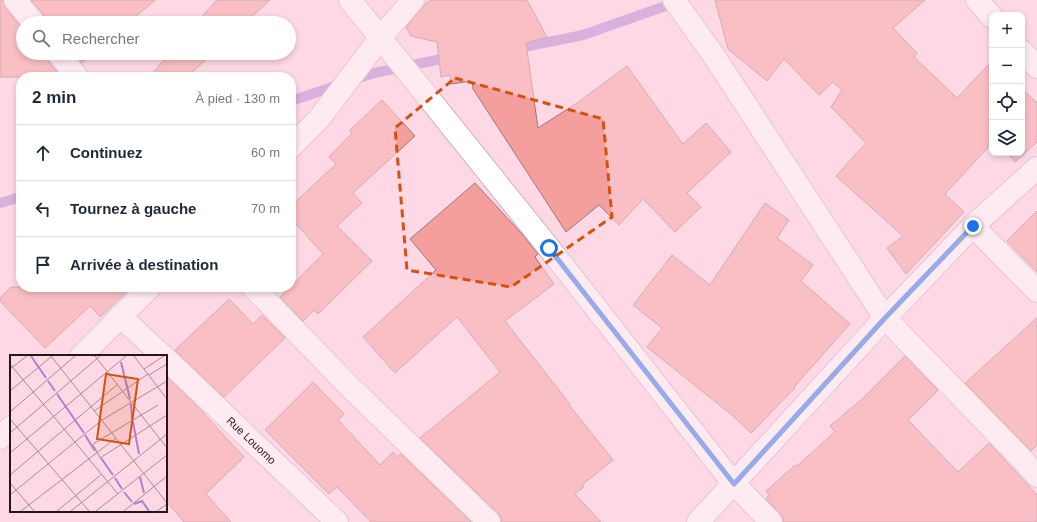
<!DOCTYPE html>
<html lang="fr">
<head>
<meta charset="utf-8">
<style>
	:root { --surface:#fff; --page:#f2f2f3; --text:#1f2937; --muted:#747a83; --line:#e0e1e3 }
	body { margin:0; font-family:Helvetica,sans-serif; background:var(--page); color:var(--text) }
	.controls { position:absolute; right:12px; top:12px; display:grid; overflow:hidden; border-radius:8px; box-shadow:0 2px 6px #0003 }
	.controls button { width:36px; height:36px; display:grid; place-items:center; padding:0; border:0; border-bottom:1px solid var(--line); background:var(--surface); color:var(--text); font:20px sans-serif }
	.stop { position:absolute; width:12px; height:12px; margin:-9px; border:3px solid #1a73e8; border-radius:50%; background:#fff }
	.stop.end { background:#1a73e8; border-color:#fff; box-shadow:0 1px 4px #0008 }
	.list { margin:0; padding:0; list-style:none }
	h2 { display:flex; justify-content:space-between; align-items:center; height:52px; margin:0; padding:0 16px; font-size:17px }
	h2 small { font-size:13px; font-weight:400; color:var(--muted) }
	.list li { display:grid; grid-template-columns:26px 1fr auto; gap:12px; align-items:center; box-sizing:border-box; height:56px; padding:0 16px; border-top:1px solid var(--line) }
	.list b { display:block; font-size:15px; white-space:nowrap }
	.list em { font-size:13px; font-style:normal; color:var(--muted) }
	.icon { flex:none; width:22px; height:22px; fill:none; stroke:currentColor; stroke-width:2; stroke-linecap:round; stroke-linejoin:round }
	.map { position:relative; flex:none; width:1037px; height:522px; overflow:hidden }
	.search { position:absolute; background:var(--surface); box-shadow:0 2px 6px #0003; left:16px; top:16px; width:280px; height:44px; display:flex; align-items:center; gap:10px; box-sizing:border-box; padding:0 14px; border-radius:22px; color:var(--muted); font-size:15px }
	.panel { position:absolute; background:var(--surface); box-shadow:0 2px 6px #0003; left:16px; top:72px; width:280px; height:220px; border-radius:16px }
	.map>svg:first-child { display:block }
	.lines { fill:none; stroke-linecap:round; stroke-linejoin:round }
	.stream { stroke:#ad80d2; stroke-width:10 }
	.building { fill:#f49f9e; stroke:#9b7877 }
	.street-casing { stroke:#ceabb6; stroke-width:24 }
	.street { stroke:#fff; stroke-width:22 }
	.route { stroke:#1a73e8; stroke-width:5 }
	.marked { fill:none; stroke:#d4520e; stroke-width:3; stroke-dasharray:8 5; stroke-linejoin:round }
	.labels { text-anchor:middle; dominant-baseline:central; stroke-width:3.5; stroke-linejoin:round; paint-order:stroke }
	.street-label { font-size:11px; fill:#24171b; stroke:#fff }
	.inset-river { fill:none; stroke:#ad80d2; stroke-width:2 }
	.inset-road { fill:none; stroke:#a78b94; stroke-width:1 }
	.view { fill:#d4520e; fill-opacity:0.15; stroke:#d4520e; stroke-width:2 }
	.inset-edge { fill:none; stroke:#24171b; stroke-width:2 }
</style>
</head>
<body>
<div class="map">
<svg width="1037" height="522" viewBox="0 0 1037 522">
	<rect width="100%" height="100%" fill="#fed9e5"/>
	<g class="lines">
		<g class="stream">
			<path d="M 514,49 L 583,35 L 677,2"/>
			<path d="M 291,101 L 374,73 L 451,57"/>
			<path d="M 0,203 L 21,197"/>
		</g>
	</g>
	<g class="building">
		<path d="M 0,0 L 3,0 L 5,8 L 23,29 L 23,53 L 46,53 L 48,61 L 61,77 L 0,77 Z"/>
		<path d="M 31,0 L 155,0 L 128,23 L 46,23 L 44,15 Z"/>
		<path d="M 217,0 L 270,0 L 245,23 L 196,23 Z"/>
		<path d="M 431,0 L 527,0 L 547,37 L 526,43 L 538,128 L 577,103 L 627,66 L 683,144 L 706,123 L 731,152 L 687,193 L 701,207 L 675,232 L 643,199 L 619,225 L 599,205 L 566,232 L 473,89 L 472,81 L 451,84 L 450,75 L 441,77 L 437,42 L 411,36 L 406,27 L 424,5 Z"/>
		<path d="M 715,0 L 925,0 L 893,28 L 917,53 L 914,57 L 957,98 L 992,61 L 992,143 L 945,194 L 964,212 L 906,274 L 887,248 L 903,236 L 836,176 L 866,143 L 831,107 L 842,90 L 833,82 L 819,95 L 784,59 L 767,81 L 728,49 Z"/>
		<path d="M 74,53 L 93,53 L 82,63 Z"/>
		<path d="M 170,53 L 213,53 L 187,77 L 149,77 Z"/>
		<path d="M 1022,89 L 1037,103 L 1037,142 L 1015,162 L 1008,153 L 1022,153 Z"/>
		<path d="M 382,100 L 415,136 L 353,193 L 362,203 L 337,226 L 372,261 L 318,314 L 314,310 L 303,321 L 280,297 L 323,254 L 291,218 L 291,206 L 336,164 L 329,157 L 352,133 L 350,130 Z"/>
		<path d="M 475,183 L 522,234 L 538,254 L 535,257 L 554,284 L 505,321 L 570,404 L 569,405 L 613,460 L 582,485 L 584,487 L 575,494 L 601,522 L 501,522 L 501,518 L 498,513 L 420,438 L 500,372 L 457,317 L 395,373 L 363,337 L 436,270 L 410,239 Z"/>
		<path d="M 765,203 L 789,220 L 777,238 L 813,265 L 801,281 L 850,324 L 794,387 L 795,388 L 751,433 L 733,416 L 647,347 L 662,328 L 633,305 L 672,255 L 710,285 Z"/>
		<path d="M 1037,211 L 1037,272 L 1007,241 Z"/>
		<path d="M 11,287 L 131,287 L 100,317 L 90,306 L 45,348 L 0,301 L 0,298 Z"/>
		<path d="M 229,299 L 253,324 L 262,315 L 285,338 L 224,397 L 175,350 Z"/>
		<path d="M 1037,318 L 1037,445 L 1031,451 L 965,383 Z"/>
		<path d="M 905,356 L 938,390 L 908,420 L 958,472 L 989,443 L 1037,495 L 1037,522 L 783,522 L 783,519 L 780,513 L 766,499 L 769,495 L 766,491 L 795,465 L 797,466 L 835,432 L 830,426 L 862,399 Z"/>
		<path d="M 166,376 L 205,414 L 205,415 L 244,457 L 206,494 L 231,522 L 184,522 L 166,501 Z"/>
		<path d="M 313,382 L 344,414 L 338,420 L 380,465 L 393,452 L 397,457 L 401,454 L 471,522 L 371,522 L 337,487 L 329,494 L 265,430 Z"/>
	</g>
	<g class="lines">
		<defs>
			<g id="street">
				<path d="M 15,0 L 34,23"/>
				<path d="M 350,0 L 549,248 L 734,484 L 771,522"/>
				<path d="M 674,0 L 712,53 L 885,318 L 1019,456 L 1037,476"/>
				<path d="M 977,0 L 992,17"/>
				<path d="M 1022,51 L 1037,67"/>
				<path d="M 58,53 L 77,77"/>
				<path d="M 291,147 L 318,120 L 381,37 L 413,0"/>
				<path d="M 973,226 L 1037,291"/>
				<path d="M 253,287 L 348,385 L 489,522"/>
				<path d="M 120,316 L 163,356"/>
				<path d="M 81,356 L 150,287"/>
				<path id="s1" d="M 166,359 L 337,522"/>
				<path d="M 0,438 L 11,427"/>
				<path d="M 698,522 L 885,318 L 973,226 L 1037,168"/>
			</g>
		</defs>
		<use href="#street" class="street-casing"/>
		<use href="#street" class="street"/>
	</g>
	<g class="lines">
		<path class="route" d="M 549,248 L 734,484 L 885,318 L 973,226"/>
	</g>
	<path d="M0 0H1037V522H0ZM 455,78 L 603,119 L 612,217 L 511,287 L 407,270 L 395,128 Z" fill="#fed9e5" fill-opacity=".55" fill-rule="evenodd"/>
	<path class="marked" d="M 455,78 L 603,119 L 612,217 L 511,287 L 407,270 L 395,128 Z"/>
	<g class="labels">
		<g class="street-label">
			<text stroke="none"><textPath href="#s1" startOffset="118">Rue Louomo</textPath></text>
		</g>
	</g>
	<g transform="translate(10 355)">
		<rect width="157" height="157" fill="#fed9e5"/>
		<path class="inset-river" d="M 21,1 L 36,23M 111,7 L 120,44M 38,26 L 45,36M 47,39 L 74,78M 121,49 L 122,64M 123,67 L 129,99M 75,80 L 85,96M 91,103 L 103,120M 130,122 L 134,138M 105,123 L 112,134M 114,137 L 122,147M 124,149 L 132,146 L 139,156"/>
		<path class="inset-road" d="M 41,1 L 157,148M 85,1 L 157,93M 124,1 L 157,44M 0,9 L 108,139M 0,14 L 17,1M 134,14 L 154,1M 139,20 L 157,9M 0,36 L 42,1M 148,50 L 83,89 L 90,103 L 157,60M 84,56 L 138,19M 0,57 L 65,1M 0,64 L 79,156M 0,78 L 90,1M 0,98 L 116,1M 0,120 L 108,29M 0,128 L 24,156M 0,140 L 92,65 L 157,26M 11,156 L 106,83M 47,156 L 92,119M 61,156 L 157,79M 86,156 L 157,100M 114,156 L 157,121M 147,156 L 157,149"/>
		<path class="view" d="M 96,19 L 128,24 L 119,89 L 87,84 Z"/>
		<rect width="157" height="157" class="inset-edge"/>
	</g>
</svg>
<div class="controls">
<button>+</button>
<button>−</button>
<button><svg class="icon" aria-label="locate" viewBox="0 0 24 24"><circle cx="12" cy="12" r="6"/><path d="M12 2v4M12 18v4M2 12h4M18 12h4"/></svg></button>
<button><svg class="icon" aria-label="layers" viewBox="0 0 24 24"><path d="M12 4l9 5-9 5-9-5zM3 14l9 5 9-5"/></svg></button>
</div>
<div class="stop" style="left:549px;top:248px"></div>
<div class="stop end" style="left:973px;top:226px"></div>
<div class="search"><svg class="icon" aria-label="search" viewBox="0 0 24 24"><circle cx="10" cy="10" r="6"/><path d="M15 15l6 6"/></svg>Rechercher</div>
<section class="panel">
<h2>2 min<small>À pied · 130 m</small></h2>
<ul class="list">
<li><svg class="icon" aria-label="ahead" viewBox="0 0 24 24"><path d="M12 20V5M6 11l6-6 6 6"/></svg><div><b>Continuez</b></div><em>60 m</em></li>
<li><svg class="icon" aria-label="left" viewBox="0 0 24 24"><path d="M17 20v-9H6M10 6l-5 5 5 5"/></svg><div><b>Tournez à gauche</b></div><em>70 m</em></li>
<li><svg class="icon" aria-label="arrive" viewBox="0 0 24 24"><path d="M6 21V4h12l-3 4 3 4H6"/></svg><div><b>Arrivée à destination</b></div></li>
</ul>
</section>
</div>
</body>
</html>
